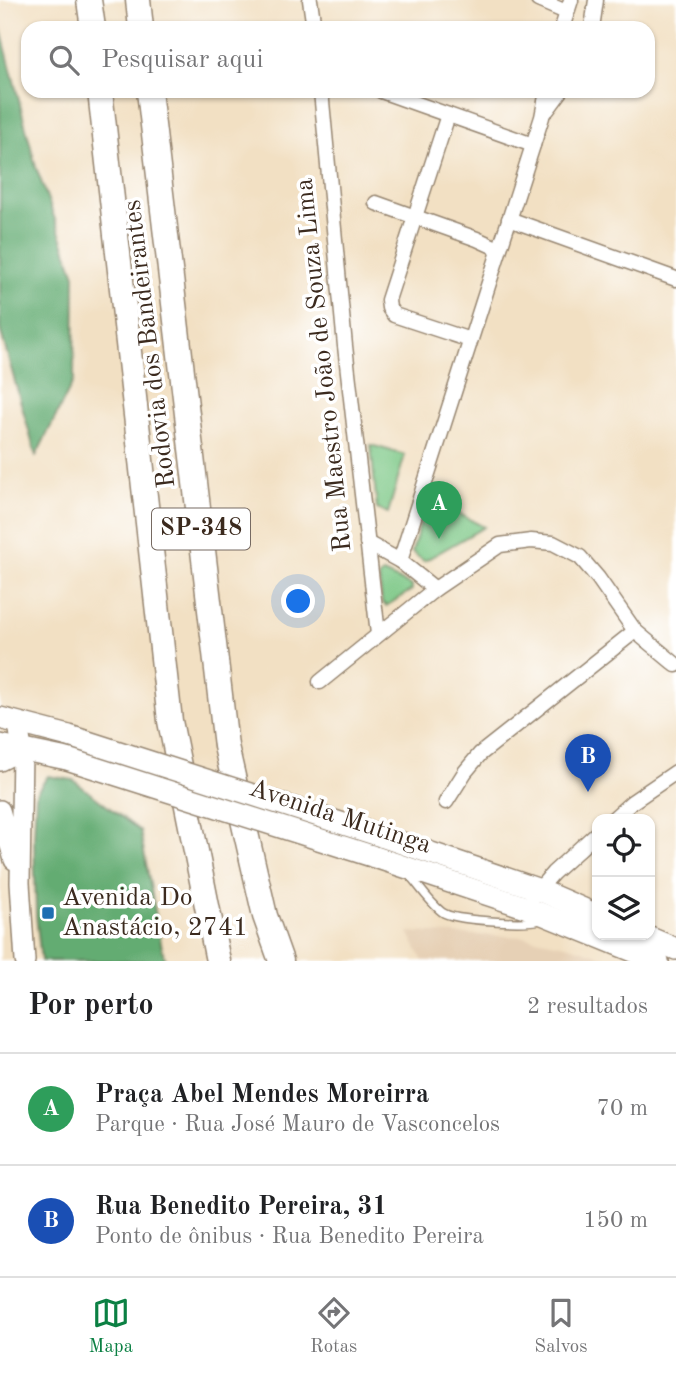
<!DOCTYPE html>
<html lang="pt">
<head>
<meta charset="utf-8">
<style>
	:root { --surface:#fff; --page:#f2f2f2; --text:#202124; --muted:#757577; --line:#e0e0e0; --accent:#0b8043 }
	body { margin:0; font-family:"Old Standard TT",serif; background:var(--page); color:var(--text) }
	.controls { position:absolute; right:21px; bottom:21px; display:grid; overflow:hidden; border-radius:14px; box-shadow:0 2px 5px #0004 }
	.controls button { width:63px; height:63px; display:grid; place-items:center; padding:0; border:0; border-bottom:2px solid var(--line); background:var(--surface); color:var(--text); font:35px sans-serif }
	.you { position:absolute; left:299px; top:602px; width:24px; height:24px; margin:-18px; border:5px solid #fff; border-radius:50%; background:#1a73e8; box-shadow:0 0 0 10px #1a73e833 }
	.badge { display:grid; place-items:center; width:46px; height:46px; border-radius:50%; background:var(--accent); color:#fff; font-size:23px; font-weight:700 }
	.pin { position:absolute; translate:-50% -58px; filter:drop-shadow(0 2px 4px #0008) }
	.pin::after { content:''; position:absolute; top:37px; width:24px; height:21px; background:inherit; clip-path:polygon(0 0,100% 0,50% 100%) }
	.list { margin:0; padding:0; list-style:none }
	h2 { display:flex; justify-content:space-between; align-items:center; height:91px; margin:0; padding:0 28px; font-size:30px }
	h2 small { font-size:23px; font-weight:400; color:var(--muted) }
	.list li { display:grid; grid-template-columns:46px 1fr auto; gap:21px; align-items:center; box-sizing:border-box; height:112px; padding:0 28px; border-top:2px solid var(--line) }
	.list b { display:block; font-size:26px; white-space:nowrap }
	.list p { margin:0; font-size:23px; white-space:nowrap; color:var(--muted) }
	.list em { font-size:23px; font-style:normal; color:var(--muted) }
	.icon { flex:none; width:38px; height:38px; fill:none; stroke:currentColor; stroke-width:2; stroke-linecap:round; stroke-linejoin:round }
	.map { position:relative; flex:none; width:676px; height:961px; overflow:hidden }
	.search { position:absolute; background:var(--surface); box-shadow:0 2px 5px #0004; left:21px; right:21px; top:21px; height:77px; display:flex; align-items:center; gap:18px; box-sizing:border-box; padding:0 24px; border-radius:21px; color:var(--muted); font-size:26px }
	.sheet { height:315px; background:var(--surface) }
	nav { display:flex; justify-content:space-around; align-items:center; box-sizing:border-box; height:98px; border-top:2px solid var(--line); background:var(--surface); font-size:19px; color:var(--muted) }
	nav a { display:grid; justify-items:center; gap:4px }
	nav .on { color:var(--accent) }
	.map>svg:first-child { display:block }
	.built { fill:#e6d0b5 }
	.green { fill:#7bc785; stroke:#5b7852; stroke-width:2 }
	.forest { fill:#64ac72; stroke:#506b48; stroke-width:2 }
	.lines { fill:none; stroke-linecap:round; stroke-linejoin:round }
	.lane-casing { stroke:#968570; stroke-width:10 }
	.street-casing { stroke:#968570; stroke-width:17 }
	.secondary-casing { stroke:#968570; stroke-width:22 }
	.primary-casing { stroke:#968570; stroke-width:24 }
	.highway-casing { stroke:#968570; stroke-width:27 }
	.lane { stroke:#fff; stroke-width:7 }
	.street { stroke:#fff; stroke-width:14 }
	.secondary { stroke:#fff; stroke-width:19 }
	.primary { stroke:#fff; stroke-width:21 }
	.highway { stroke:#fff; stroke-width:24 }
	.primary-bridge-casing { stroke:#968570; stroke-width:24; stroke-linecap:butt }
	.primary-bridge { stroke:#fff; stroke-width:21 }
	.poi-dot { fill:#1f6fb2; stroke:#fff; stroke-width:2.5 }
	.labels { text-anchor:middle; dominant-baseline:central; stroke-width:7; stroke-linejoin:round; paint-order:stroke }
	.shield { fill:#fff; stroke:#766a62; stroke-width:2 }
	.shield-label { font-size:24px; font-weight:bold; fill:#3b2a1e }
	.street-label { font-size:26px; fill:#3b2a1e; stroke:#fff }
	.poi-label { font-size:26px; fill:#3b2a1e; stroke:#fff; text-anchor:start }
</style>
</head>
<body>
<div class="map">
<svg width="676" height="961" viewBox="0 0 676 961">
	<rect width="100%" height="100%" fill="#fff"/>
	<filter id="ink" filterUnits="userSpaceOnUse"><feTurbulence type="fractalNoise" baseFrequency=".0143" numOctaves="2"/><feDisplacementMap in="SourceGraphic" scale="14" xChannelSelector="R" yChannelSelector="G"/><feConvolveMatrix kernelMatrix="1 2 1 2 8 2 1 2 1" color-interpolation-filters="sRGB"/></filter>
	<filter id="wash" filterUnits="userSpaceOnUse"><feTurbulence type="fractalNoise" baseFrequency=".00686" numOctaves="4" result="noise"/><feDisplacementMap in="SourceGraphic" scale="28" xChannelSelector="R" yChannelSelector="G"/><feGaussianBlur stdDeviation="1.57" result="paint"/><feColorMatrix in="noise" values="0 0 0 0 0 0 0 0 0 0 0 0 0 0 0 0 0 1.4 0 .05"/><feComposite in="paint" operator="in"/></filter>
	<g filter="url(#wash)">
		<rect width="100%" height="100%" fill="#f2e0c3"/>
		<path class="built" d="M 408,932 L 526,937 L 566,945 L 617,961 L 423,961 Z"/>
		<g class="green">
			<path d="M 371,445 L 405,455 L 388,513 L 377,509 Z"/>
			<path d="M 428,497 L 484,527 L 424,561 L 412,552 Z"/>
			<path d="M 383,573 L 412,586 L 412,590 L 386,606 L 382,602 L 379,577 Z"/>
		</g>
		<g class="forest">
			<path d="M 0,26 L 36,167 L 75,275 L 74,380 L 36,456 L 0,329 Z"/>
			<path d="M 48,776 L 73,780 L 140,831 L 162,948 L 166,961 L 41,961 L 36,915 L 34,837 L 36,793 Z"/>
		</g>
	</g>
	<g filter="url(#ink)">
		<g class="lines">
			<defs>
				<path id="lane" d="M 409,875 C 419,886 430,903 442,912 C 454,921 525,924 540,920"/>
				<g id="street">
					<path d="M 310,0 L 314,28"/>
					<path d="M 538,0 L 566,12"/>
					<path d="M 562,28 L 571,0"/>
					<path d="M 592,28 L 596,0"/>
					<path d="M 321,91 L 345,346 L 378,634"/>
					<path d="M 381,91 L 533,145"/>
					<path d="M 547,110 L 561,91"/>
					<path d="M 448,115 L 388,300 L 389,308 L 394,315 L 470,340"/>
					<path d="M 376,203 L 477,239 L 499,249"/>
					<path d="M 509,219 L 676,279"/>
					<path d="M 367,543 L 400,561 L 435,589"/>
					<path d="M 400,561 L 542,117 L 547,91"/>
					<path d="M 320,682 L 435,589 L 500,545 L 531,541 L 553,543 L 580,557 L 598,578 L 635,631 L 676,665"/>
					<path d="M 446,802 L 465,772 L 480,754 L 635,631"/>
					<path d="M 613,819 L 632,802 L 676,772"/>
					<path d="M 533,896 L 553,873 L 597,833"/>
				</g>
				<g id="secondary">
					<path d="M 18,723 L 22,750 L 20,883 L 25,961"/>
					<path d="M 0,761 L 22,750"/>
					<path d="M 0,810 L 14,860"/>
				</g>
				<g id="primary">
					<path d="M 0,718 L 69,736"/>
					<path d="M 0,745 L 67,759"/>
					<path d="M 381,836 L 537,889 L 597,915"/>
					<path d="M 372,856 L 525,907 L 658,961"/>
					<path d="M 643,935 L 676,949"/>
				</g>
				<g id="highway">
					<path d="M 89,0 L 93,28"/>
					<path d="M 138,0 L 141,28"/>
					<path d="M 100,91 L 170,721 L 218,961"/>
					<path d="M 149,91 L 226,746 L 265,916 L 281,961"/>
				</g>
			</defs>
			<use href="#lane" class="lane-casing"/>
			<use href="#street" class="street-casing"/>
			<use href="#secondary" class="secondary-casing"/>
			<use href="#primary" class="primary-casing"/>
			<use href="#highway" class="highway-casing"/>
			<use href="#lane" class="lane"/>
			<use href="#street" class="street"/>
			<use href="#secondary" class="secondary"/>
			<use href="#primary" class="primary"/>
			<use href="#highway" class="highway"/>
			<defs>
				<g id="primary-bridge">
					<path d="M 69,736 L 381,836"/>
					<path d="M 67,759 L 372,856"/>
				</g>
			</defs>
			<use href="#primary-bridge" class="primary-bridge-casing"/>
			<use href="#primary-bridge" class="primary-bridge"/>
		</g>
	</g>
	<rect class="poi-dot" x="41" y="906" width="14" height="14" rx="3.5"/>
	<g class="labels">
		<rect class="shield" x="152" y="508.5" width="98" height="41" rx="5"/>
		<g class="shield-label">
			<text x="201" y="529">SP-348</text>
		</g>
		<g class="street-label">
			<text transform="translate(150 344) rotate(-97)">Rodovia dos Bandeirantes</text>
			<text transform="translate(324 365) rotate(-96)">Rua Maestro João de Souza Lima</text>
			<text transform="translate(340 817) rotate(18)">Avenida Mutinga</text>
		</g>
		<g class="poi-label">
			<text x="62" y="898">Avenida Do<tspan x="62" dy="30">Anastácio, 2741</tspan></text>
		</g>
	</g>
</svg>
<div class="controls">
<button><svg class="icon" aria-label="locate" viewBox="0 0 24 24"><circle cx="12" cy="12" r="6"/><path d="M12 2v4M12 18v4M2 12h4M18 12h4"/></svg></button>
<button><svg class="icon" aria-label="layers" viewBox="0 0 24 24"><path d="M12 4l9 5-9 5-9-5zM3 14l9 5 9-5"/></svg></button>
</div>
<div class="you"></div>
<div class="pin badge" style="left:439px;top:539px;background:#2e9e5b">A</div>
<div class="pin badge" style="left:588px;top:792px;background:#1a4fb4">B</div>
<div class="search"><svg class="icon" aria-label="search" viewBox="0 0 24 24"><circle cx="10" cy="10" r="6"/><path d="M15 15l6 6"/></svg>Pesquisar aqui</div>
</div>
<section class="sheet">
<h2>Por perto<small>2 resultados</small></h2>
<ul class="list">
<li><span class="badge" style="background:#2e9e5b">A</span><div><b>Praça Abel Mendes Moreirra</b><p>Parque · Rua José Mauro de Vasconcelos</p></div><em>70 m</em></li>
<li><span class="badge" style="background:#1a4fb4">B</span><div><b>Rua Benedito Pereira, 31</b><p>Ponto de ônibus · Rua Benedito Pereira</p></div><em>150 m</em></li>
</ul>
</section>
<nav>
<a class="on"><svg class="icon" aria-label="map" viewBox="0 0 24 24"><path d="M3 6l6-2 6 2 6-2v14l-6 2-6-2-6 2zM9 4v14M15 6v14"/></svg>Mapa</a>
<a><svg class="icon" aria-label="directions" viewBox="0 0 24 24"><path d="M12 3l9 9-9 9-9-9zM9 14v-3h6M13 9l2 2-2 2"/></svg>Rotas</a>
<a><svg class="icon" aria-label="saved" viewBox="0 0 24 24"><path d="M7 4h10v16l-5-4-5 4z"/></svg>Salvos</a>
</nav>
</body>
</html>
